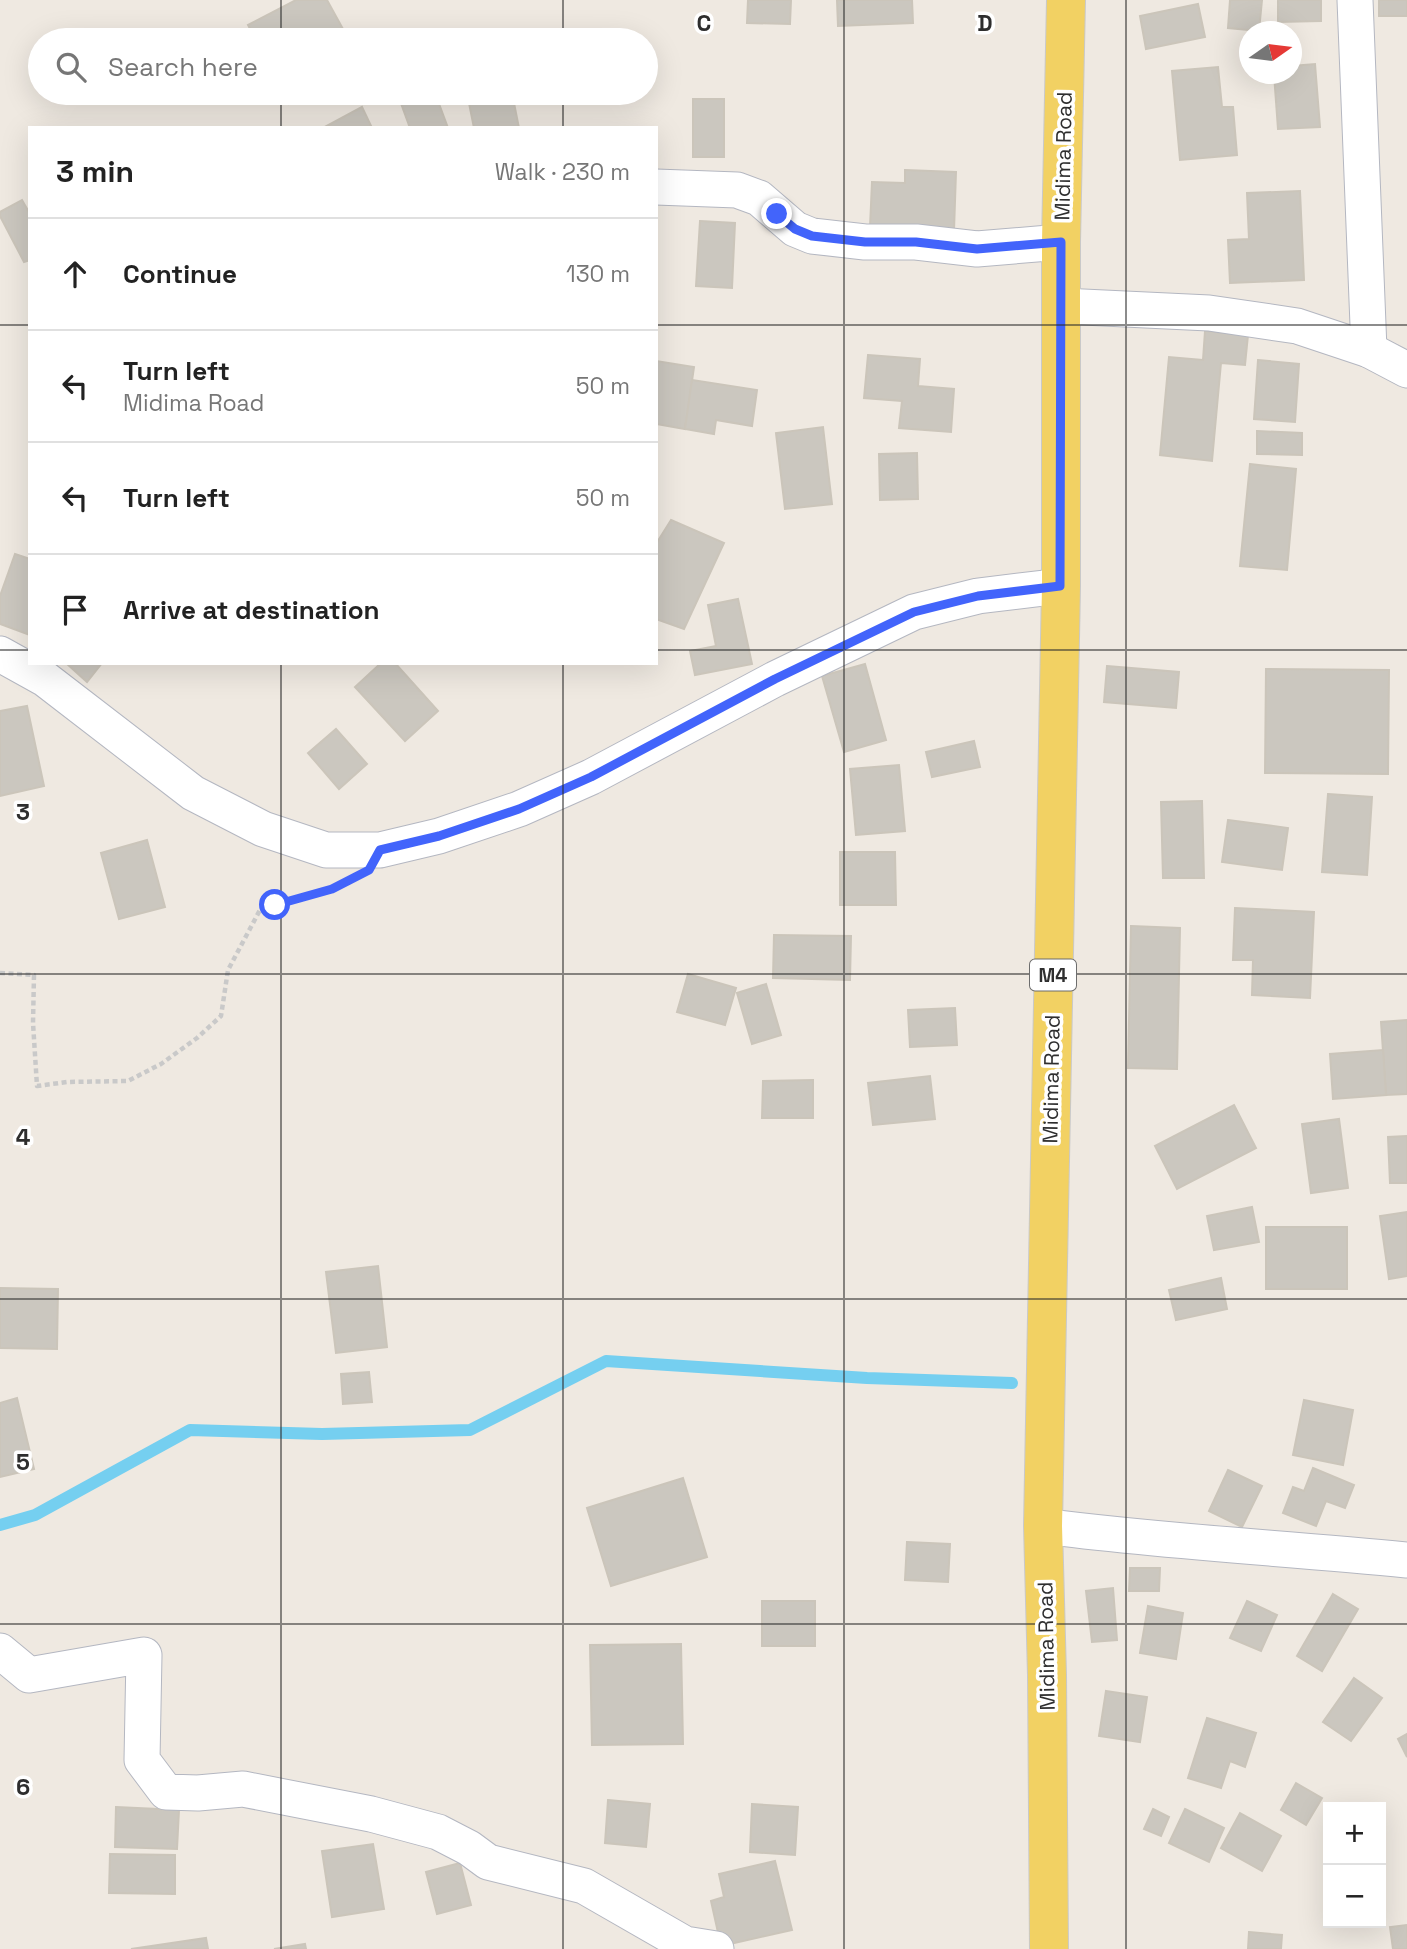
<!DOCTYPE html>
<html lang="en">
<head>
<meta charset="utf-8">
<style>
	:root { --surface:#fff; --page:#f2f2f2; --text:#222; --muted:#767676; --line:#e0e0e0 }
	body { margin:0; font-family:"Space Grotesk",sans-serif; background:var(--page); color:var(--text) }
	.controls { position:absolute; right:21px; bottom:21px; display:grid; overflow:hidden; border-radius:0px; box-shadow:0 7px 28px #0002 }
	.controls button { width:63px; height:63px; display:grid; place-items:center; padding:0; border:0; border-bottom:2px solid var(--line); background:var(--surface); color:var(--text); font:35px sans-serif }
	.compass { position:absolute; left:1239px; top:21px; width:63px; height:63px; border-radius:50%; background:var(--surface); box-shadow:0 7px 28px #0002; rotate:76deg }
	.stop { position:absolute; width:21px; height:21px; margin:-16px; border:5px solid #4264fb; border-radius:50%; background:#fff }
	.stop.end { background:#4264fb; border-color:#fff; box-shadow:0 2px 7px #0008 }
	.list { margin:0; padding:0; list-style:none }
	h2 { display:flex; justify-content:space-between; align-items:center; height:91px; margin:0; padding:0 28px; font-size:30px }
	h2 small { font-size:23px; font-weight:400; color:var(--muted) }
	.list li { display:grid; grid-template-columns:46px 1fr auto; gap:21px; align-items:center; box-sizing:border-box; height:112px; padding:0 28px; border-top:2px solid var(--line) }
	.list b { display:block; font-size:26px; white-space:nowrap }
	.list p { margin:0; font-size:23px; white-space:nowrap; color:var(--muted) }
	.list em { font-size:23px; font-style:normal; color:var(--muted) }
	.icon { flex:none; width:38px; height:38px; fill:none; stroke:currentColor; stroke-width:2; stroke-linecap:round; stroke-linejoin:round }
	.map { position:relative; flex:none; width:1407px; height:1949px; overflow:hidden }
	.search { position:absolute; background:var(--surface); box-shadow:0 7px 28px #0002; left:28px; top:28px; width:630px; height:77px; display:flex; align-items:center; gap:18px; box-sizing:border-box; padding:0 24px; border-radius:38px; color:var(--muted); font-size:26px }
	.panel { position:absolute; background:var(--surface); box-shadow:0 7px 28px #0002; left:28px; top:126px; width:630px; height:539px; border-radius:0px }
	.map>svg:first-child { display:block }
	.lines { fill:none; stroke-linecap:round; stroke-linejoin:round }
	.stream { stroke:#75cff0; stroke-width:12 }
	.building { fill:#cbc7bf; stroke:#cbc5ba; stroke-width:2 }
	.minor-casing { stroke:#b4b7c1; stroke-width:37 }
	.primary-casing { stroke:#c9c9c9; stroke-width:40 }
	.path { stroke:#c9c9c9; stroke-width:4.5; stroke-dasharray:5 3.5; stroke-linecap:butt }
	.minor { stroke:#fff; stroke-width:35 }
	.primary { stroke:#f2d163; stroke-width:38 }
	.route { stroke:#4264fb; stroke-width:9 }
	.grid { fill:none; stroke:#2e2e2e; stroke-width:2; stroke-opacity:0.55 }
	.labels { text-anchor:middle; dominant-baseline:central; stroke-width:7; stroke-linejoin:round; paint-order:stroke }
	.shield { fill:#fff; stroke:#6d6d6d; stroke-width:2 }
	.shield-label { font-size:19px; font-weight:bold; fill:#2e2e2e }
	.street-label { font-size:21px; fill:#2e2e2e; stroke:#fff }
	.grid-label { font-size:23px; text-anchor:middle; font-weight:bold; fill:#2e2e2e; stroke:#fff; stroke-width:7; stroke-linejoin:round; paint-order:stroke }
</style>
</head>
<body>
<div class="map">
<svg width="1407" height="1949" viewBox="0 0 1407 1949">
	<rect width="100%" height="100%" fill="#efe9e1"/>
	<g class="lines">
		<path class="stream" d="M 0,1525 L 35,1515 L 190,1430 L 322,1434 L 470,1430 L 606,1361 L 867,1378 L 1012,1383"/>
	</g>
	<g class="building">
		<path d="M 296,0 L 327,0 L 349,40 L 256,40 L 248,25 Z"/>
		<path d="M 748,0 L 791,0 L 790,24 L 747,23 Z"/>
		<path d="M 837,0 L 912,0 L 913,23 L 838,26 Z"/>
		<path d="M 1230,0 L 1262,0 L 1259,31 L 1228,28 Z"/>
		<path d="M 1278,0 L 1321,0 L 1321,21 L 1278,22 Z"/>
		<rect x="1379" y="0" width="28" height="16"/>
		<path d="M 1198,4 L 1205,37 L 1146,49 L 1140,16 Z"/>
		<path d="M 1315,64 L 1320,127 L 1278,129 L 1274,74 L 1292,74 L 1292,66 Z"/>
		<path d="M 1218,67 L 1222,107 L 1233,107 L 1237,155 L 1180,160 L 1172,71 Z"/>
		<path d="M 283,93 L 311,93 L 289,104 Z"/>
		<path d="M 404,93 L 435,93 L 448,128 L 410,128 L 398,95 Z"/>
		<path d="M 467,93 L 512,93 L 519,128 L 474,128 Z"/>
		<rect x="693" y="99" width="31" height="58"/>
		<path d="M 362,107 L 372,128 L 323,128 Z"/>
		<path d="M 905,170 L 956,172 L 954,231 L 870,227 L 872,182 L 905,183 Z"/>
		<path d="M 1300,191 L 1304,280 L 1230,283 L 1228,240 L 1249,239 L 1247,193 Z"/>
		<path d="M 22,200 L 30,214 L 30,260 L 24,262 L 0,216 L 0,212 Z"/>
		<path d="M 700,221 L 735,223 L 732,288 L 696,286 Z"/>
		<path d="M 1205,331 L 1248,335 L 1245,365 L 1221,363 L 1212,461 L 1160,455 L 1169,357 L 1203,360 Z"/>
		<path d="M 868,355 L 920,359 L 918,386 L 954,389 L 951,432 L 899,428 L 902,401 L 864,398 Z"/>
		<path d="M 1258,360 L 1299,364 L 1295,422 L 1254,419 Z"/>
		<path d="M 656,361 L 694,367 L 685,429 L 656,424 Z"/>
		<path d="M 692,380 L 757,390 L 752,426 L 716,420 L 714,434 L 685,429 Z"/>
		<path d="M 823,427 L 832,504 L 785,509 L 776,433 Z"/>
		<path d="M 1257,431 L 1302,433 L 1302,455 L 1257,454 Z"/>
		<path d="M 917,453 L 918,499 L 880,500 L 879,454 Z"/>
		<path d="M 1250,464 L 1296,469 L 1287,570 L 1240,566 Z"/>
		<path d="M 671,520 L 724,543 L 684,629 L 656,619 L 656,544 Z"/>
		<path d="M 15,554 L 30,559 L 30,635 L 0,624 L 0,596 Z"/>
		<path d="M 738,599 L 752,664 L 695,675 L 690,651 L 716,646 L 708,605 Z"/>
		<path d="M 66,663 L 102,663 L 87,682 Z"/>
		<path d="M 381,663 L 395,663 L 438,711 L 405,741 L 355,687 Z"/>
		<path d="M 865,664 L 886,740 L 844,752 L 822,676 Z"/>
		<path d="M 1107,666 L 1179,672 L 1176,708 L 1104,702 Z"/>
		<path d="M 1266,669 L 1389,670 L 1388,774 L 1265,773 Z"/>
		<path d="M 27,706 L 44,786 L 0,796 L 0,711 Z"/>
		<path d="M 336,729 L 367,764 L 339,789 L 308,753 Z"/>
		<path d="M 974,741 L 980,767 L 932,777 L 926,752 Z"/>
		<path d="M 899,765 L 905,831 L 856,835 L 850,769 Z"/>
		<path d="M 1328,794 L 1372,797 L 1367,875 L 1322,872 Z"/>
		<path d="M 1202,801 L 1204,878 L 1163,878 L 1161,802 Z"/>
		<path d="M 1228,820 L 1288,828 L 1282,870 L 1222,862 Z"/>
		<path d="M 147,840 L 165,907 L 119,919 L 101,853 Z"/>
		<path d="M 840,852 L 895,852 L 896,905 L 840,905 Z"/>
		<path d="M 1235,908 L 1314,912 L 1310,998 L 1252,995 L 1253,960 L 1233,960 Z"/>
		<path d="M 1131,926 L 1180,928 L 1177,1069 L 1128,1068 Z"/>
		<path d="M 774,935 L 851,936 L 850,980 L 773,978 Z"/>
		<path d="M 688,974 L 736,988 L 725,1025 L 677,1012 Z"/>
		<path d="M 766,984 L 781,1035 L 752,1044 L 737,993 Z"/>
		<path d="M 955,1008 L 957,1045 L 910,1047 L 908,1010 Z"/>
		<path d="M 1407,1020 L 1407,1094 L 1386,1095 L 1381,1022 Z"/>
		<path d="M 1383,1050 L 1386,1095 L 1333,1099 L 1330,1054 Z"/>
		<path d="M 930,1076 L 935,1119 L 873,1125 L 868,1083 Z"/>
		<path d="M 813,1080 L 813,1118 L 762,1118 L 763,1081 Z"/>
		<path d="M 1234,1105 L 1256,1148 L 1177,1189 L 1155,1146 Z"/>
		<path d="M 1339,1119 L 1348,1188 L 1311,1193 L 1302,1124 Z"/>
		<path d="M 1407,1136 L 1407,1183 L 1390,1183 L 1388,1137 Z"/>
		<path d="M 1252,1207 L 1259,1242 L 1214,1250 L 1207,1216 Z"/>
		<path d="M 1407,1212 L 1407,1276 L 1389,1279 L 1380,1216 Z"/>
		<rect x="1266" y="1227" width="81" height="62"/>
		<path d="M 378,1266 L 387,1347 L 336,1353 L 326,1272 Z"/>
		<path d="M 1221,1278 L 1227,1309 L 1176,1320 L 1169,1290 Z"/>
		<path d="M 0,1288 L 58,1289 L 57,1349 L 0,1348 Z"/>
		<path d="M 369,1372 L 372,1402 L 343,1404 L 341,1374 Z"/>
		<path d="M 17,1398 L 34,1469 L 0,1477 L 0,1403 Z"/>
		<path d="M 1304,1400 L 1353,1410 L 1343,1465 L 1293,1455 Z"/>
		<path d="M 1313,1468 L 1354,1485 L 1345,1508 L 1326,1501 L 1316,1526 L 1283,1513 L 1293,1487 L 1304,1491 Z"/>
		<path d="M 1228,1470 L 1262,1486 L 1242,1527 L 1209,1511 Z"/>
		<path d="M 683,1478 L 707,1557 L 611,1586 L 587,1508 Z"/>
		<path d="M 907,1542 L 950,1544 L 948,1582 L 905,1580 Z"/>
		<path d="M 1130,1568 L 1160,1568 L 1159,1591 L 1129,1591 Z"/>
		<path d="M 1113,1588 L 1117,1640 L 1092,1642 L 1086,1591 Z"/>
		<path d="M 1333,1594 L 1358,1609 L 1322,1671 L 1297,1656 Z"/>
		<rect x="762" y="1601" width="53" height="45"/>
		<path d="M 1247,1601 L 1277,1615 L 1261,1651 L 1230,1638 Z"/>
		<path d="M 1148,1606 L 1183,1613 L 1176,1659 L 1140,1653 Z"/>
		<path d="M 681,1644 L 683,1744 L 592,1745 L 590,1645 Z"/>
		<path d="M 1354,1678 L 1382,1698 L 1351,1741 L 1323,1722 Z"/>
		<path d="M 1106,1691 L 1147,1697 L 1140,1742 L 1099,1736 Z"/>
		<path d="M 1207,1718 L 1256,1733 L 1245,1767 L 1230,1761 L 1221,1788 L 1188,1778 Z"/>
		<path d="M 1407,1734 L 1407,1757 L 1398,1739 Z"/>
		<path d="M 1296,1783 L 1322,1798 L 1306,1825 L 1281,1810 Z"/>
		<path d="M 608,1800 L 650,1804 L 646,1847 L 605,1843 Z"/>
		<path d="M 752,1804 L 798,1807 L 795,1855 L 750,1852 Z"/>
		<path d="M 116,1807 L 179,1810 L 177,1849 L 115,1847 Z"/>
		<path d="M 1153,1809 L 1169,1817 L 1161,1836 L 1144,1829 Z"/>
		<path d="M 1185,1809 L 1224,1828 L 1209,1862 L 1169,1843 Z"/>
		<path d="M 1240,1813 L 1281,1836 L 1262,1871 L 1221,1848 Z"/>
		<path d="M 373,1844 L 384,1909 L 332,1917 L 322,1851 Z"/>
		<path d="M 110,1854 L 175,1855 L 175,1894 L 109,1893 Z"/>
		<path d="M 775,1861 L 792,1930 L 721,1946 L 711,1901 L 724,1897 L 719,1874 Z"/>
		<path d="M 460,1863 L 471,1905 L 437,1914 L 426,1872 Z"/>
		<path d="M 1407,1925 L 1407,1949 L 1393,1949 L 1390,1927 Z"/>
		<path d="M 1249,1932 L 1282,1935 L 1281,1949 L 1248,1949 Z"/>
		<path d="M 206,1938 L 208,1949 L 131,1949 Z"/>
		<path d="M 305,1944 L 306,1949 L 274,1949 Z"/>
	</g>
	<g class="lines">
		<defs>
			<g id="minor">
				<path d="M 1355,0 L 1369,350"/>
				<path d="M 656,187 L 737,190 L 759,198 L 795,229 L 812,236 L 865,242 L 916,242 L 977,249 L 1061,242"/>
				<path d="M 1062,306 L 1209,313 L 1297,326 L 1369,350 L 1407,370"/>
				<path d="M 0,654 L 45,679 L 193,793 L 263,829 L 326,850 L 380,850 L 439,836 L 519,809 L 591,777 L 775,679 L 914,612 L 978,596 L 1061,586"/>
				<path d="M 1043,1526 C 1164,1542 1286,1548 1407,1560"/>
				<path d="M 0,1651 L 29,1675 L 144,1655 L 142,1760 L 166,1792 L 198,1793 L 243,1789 L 371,1814 L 438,1832 L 469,1848 L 488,1862 L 584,1886 L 685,1944 L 716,1949"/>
			</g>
			<path id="primary" d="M 1049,1949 L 1047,1675 L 1043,1526 L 1061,586 L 1061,242 L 1066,0"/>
		</defs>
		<use href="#minor" class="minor-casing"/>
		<use href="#primary" class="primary-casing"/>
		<path class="path" d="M 0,973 L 34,975 L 33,1023 L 37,1086 L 67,1082 L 128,1081 L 161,1064 L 197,1038 L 221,1016 L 228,970 L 261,908 L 323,892"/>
		<use href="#minor" class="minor"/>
		<use href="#primary" class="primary"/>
	</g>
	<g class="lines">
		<path class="route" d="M 275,905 L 332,889 L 369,870 L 380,850 L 439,836 L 519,809 L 591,777 L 775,679 L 914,612 L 978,596 L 1060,586 L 1061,242 L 977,249 L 916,242 L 865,242 L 812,236 L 795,229 L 777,214"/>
	</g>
	<path class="grid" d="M 281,0 L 281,40M 563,0 L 563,40M 844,0 L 844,1949M 1126,0 L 1126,1949M 281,93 L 281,128M 563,93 L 563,128M 0,325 L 30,325M 656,325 L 1407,325M 0,650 L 30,650M 656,650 L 1407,650M 281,663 L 281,1949M 563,663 L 563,1949M 0,974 L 1407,974M 0,1299 L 1407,1299M 0,1624 L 1407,1624"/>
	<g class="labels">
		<rect class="shield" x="1030" y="959.5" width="46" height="31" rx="5"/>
		<g class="shield-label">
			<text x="1053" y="975">M4</text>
		</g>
		<g class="street-label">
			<text transform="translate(1063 156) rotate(-89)">Midima Road</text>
			<text transform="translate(1051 1079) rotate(-89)">Midima Road</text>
			<text transform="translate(1046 1646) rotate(-91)">Midima Road</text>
		</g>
	</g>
	<g class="grid-label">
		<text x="704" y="31">C</text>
		<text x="985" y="31">D</text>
		<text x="23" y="820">3</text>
		<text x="23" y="1145">4</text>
		<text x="23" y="1470">5</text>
		<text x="23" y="1795">6</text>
	</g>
</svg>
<div class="controls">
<button>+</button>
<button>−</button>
</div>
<svg class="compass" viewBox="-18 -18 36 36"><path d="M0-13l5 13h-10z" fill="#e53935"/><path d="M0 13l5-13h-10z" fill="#767676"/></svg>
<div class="stop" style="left:275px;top:905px"></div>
<div class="stop end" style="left:777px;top:214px"></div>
<div class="search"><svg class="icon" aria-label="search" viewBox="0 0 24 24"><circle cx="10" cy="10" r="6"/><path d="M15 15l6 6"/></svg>Search here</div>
<section class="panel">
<h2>3 min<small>Walk · 230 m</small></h2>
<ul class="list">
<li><svg class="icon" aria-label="ahead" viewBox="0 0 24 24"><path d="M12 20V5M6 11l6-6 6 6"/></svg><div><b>Continue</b></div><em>130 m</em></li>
<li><svg class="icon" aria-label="left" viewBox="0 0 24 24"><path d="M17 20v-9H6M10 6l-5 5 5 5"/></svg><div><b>Turn left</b><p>Midima Road</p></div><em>50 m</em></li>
<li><svg class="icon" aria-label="left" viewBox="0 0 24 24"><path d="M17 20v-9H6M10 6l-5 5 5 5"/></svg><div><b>Turn left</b></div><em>50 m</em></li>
<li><svg class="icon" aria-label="arrive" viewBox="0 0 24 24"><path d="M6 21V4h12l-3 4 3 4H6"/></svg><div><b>Arrive at destination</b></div></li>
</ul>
</section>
</div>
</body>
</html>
